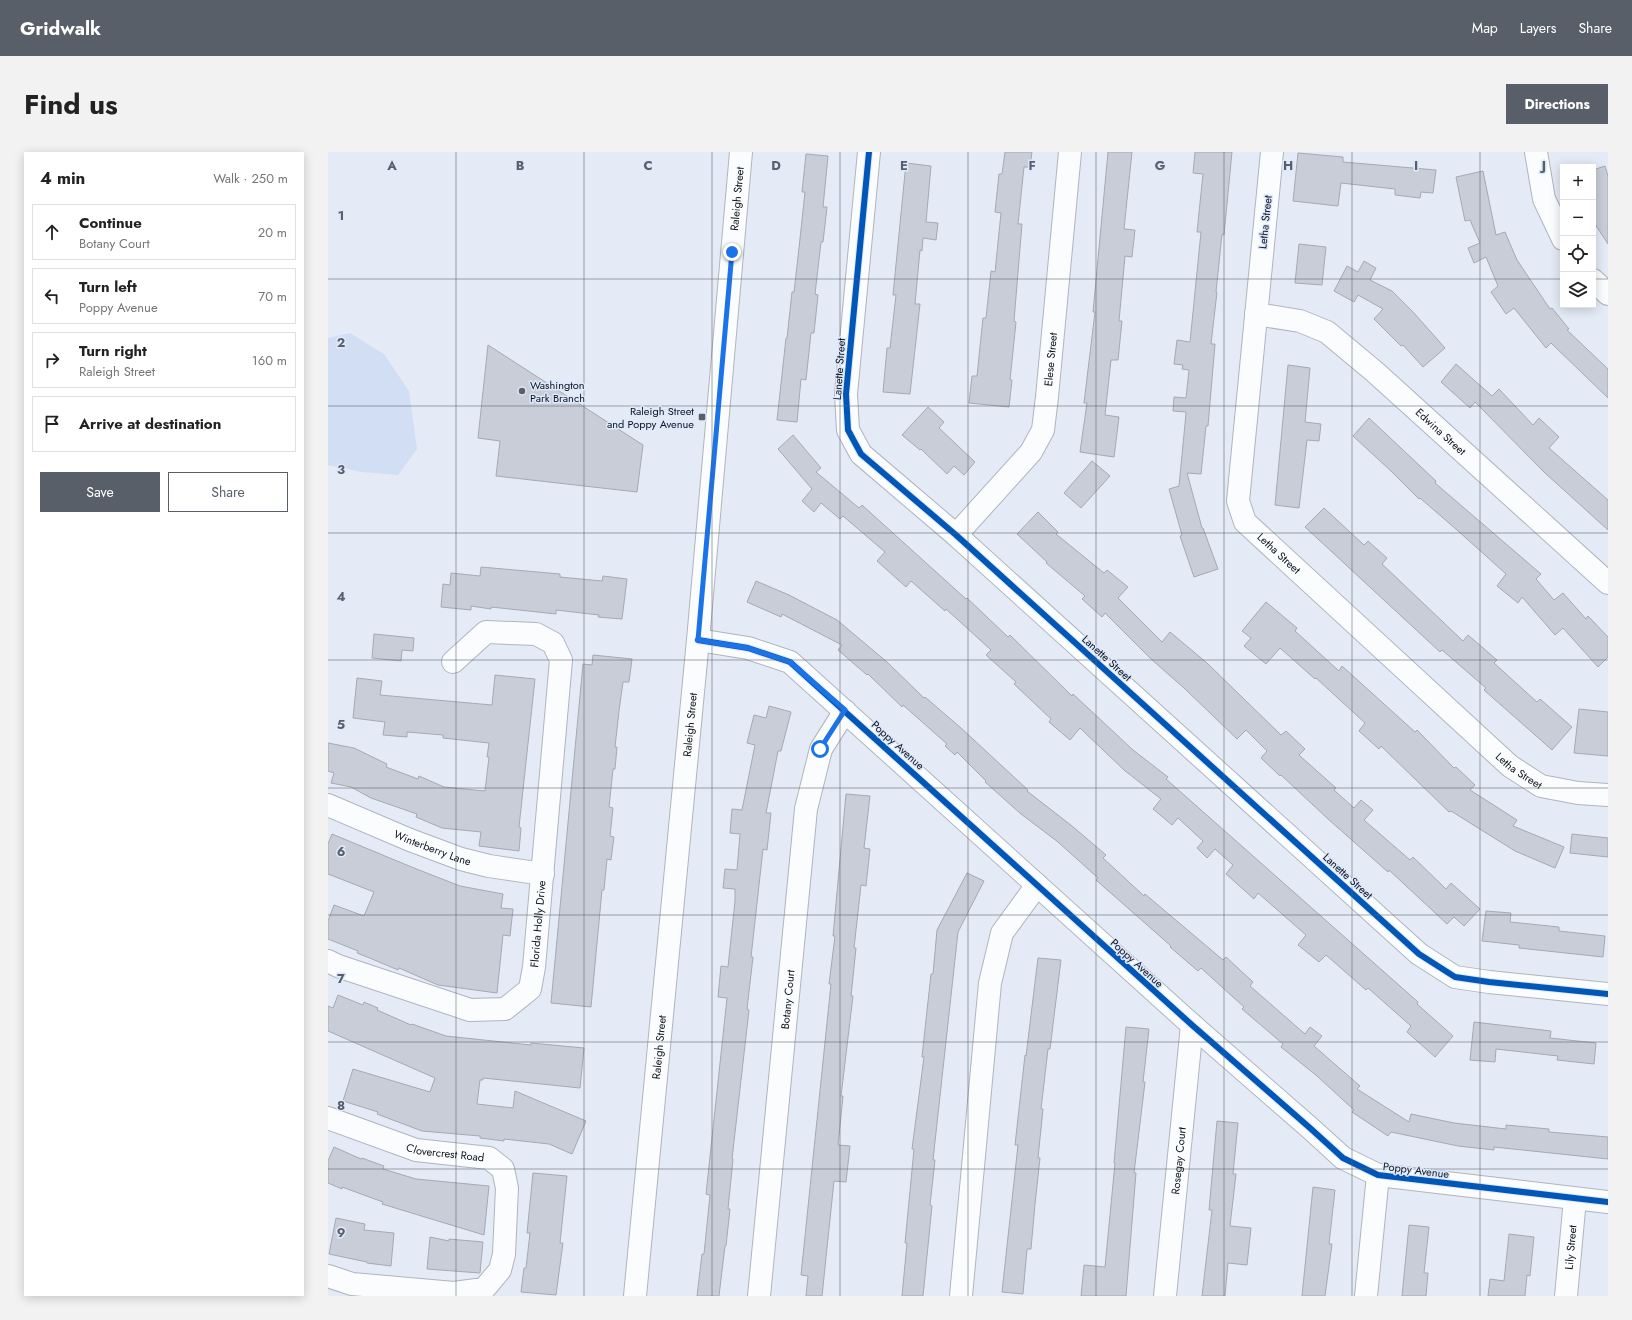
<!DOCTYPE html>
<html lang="en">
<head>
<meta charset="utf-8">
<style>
	:root { --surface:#fff; --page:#f2f2f2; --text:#222; --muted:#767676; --line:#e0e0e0; --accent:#595f68 }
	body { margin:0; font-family:Jost,sans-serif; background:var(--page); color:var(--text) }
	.controls { position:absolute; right:12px; top:12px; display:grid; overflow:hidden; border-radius:0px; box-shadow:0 2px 10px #0003 }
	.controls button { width:36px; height:36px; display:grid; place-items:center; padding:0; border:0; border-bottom:1px solid var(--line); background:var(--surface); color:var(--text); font:20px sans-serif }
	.stop { position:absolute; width:12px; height:12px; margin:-9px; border:3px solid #1a73e8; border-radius:50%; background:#fff }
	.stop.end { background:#1a73e8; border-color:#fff; box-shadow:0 1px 4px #0008 }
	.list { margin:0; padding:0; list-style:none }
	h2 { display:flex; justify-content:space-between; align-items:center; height:52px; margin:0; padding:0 16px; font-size:17px }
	h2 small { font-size:13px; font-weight:400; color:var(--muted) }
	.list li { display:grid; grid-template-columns:26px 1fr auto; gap:12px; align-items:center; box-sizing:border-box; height:56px; margin:0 8px 8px; padding:0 8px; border:1px solid var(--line); border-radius:0px }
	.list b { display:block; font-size:15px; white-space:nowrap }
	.list p { margin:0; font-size:13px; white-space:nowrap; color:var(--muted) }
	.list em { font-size:13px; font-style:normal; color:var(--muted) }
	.actions { display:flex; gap:8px; padding:12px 16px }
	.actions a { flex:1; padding:9px 0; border:1px solid var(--accent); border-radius:0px; text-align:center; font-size:14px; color:var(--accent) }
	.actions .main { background:var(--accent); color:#fff }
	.icon { flex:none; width:22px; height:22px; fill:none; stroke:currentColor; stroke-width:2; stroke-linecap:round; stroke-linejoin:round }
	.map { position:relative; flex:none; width:1280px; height:1144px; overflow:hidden; border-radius:0px }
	header { display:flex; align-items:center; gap:24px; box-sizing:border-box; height:56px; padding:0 20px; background:var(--accent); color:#fff }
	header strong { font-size:19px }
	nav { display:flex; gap:22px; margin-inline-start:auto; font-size:14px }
	.intro { display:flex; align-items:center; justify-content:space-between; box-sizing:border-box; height:96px; padding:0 24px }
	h1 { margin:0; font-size:28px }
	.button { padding:10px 18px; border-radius:0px; background:var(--accent); color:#fff; font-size:14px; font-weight:700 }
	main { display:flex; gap:24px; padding:0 24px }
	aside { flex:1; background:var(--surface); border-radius:0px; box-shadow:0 2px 10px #0003 }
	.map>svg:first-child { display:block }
	.green { fill:#d1def4 }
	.building { fill:#c8cdd7; stroke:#a4a9b2 }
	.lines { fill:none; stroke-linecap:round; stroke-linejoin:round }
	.minor-casing { stroke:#afb5be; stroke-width:24 }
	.minor { stroke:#fbfcfe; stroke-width:22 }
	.cycleway-casing { stroke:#dee9fd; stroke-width:8 }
	.cycleway { stroke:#0057b8; stroke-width:6 }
	.route { stroke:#1a73e8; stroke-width:5 }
	.grid { fill:none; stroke:#595f68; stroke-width:1; stroke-opacity:0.55 }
	.poi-dot { fill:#595f68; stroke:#dee9fd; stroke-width:1.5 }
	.labels { text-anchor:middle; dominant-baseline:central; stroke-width:3; stroke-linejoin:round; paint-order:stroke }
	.street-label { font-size:11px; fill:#0e131b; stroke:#dee9fd }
	.poi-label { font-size:11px; fill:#0e131b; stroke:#dee9fd; text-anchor:start }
	.grid-label { font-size:13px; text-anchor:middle; font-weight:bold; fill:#595f68; stroke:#dee9fd; stroke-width:3; stroke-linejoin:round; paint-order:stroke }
</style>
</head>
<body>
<header>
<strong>Gridwalk</strong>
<nav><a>Map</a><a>Layers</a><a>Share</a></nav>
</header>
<div class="intro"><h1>Find us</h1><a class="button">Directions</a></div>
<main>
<aside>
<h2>4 min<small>Walk · 250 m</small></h2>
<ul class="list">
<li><svg class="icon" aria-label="ahead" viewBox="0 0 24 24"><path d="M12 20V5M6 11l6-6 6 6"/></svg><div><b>Continue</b><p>Botany Court</p></div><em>20 m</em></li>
<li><svg class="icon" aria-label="left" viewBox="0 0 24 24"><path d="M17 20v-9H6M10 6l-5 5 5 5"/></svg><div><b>Turn left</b><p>Poppy Avenue</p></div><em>70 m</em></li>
<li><svg class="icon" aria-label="right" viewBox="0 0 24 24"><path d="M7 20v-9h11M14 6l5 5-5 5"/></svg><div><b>Turn right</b><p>Raleigh Street</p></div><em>160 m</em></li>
<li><svg class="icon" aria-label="arrive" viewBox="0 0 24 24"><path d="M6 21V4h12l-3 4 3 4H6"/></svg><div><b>Arrive at destination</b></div></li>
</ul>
<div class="actions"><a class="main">Save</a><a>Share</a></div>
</aside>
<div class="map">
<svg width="1280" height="1144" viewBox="0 0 1280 1144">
	<rect width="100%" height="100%" fill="#e5ebf6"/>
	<path class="green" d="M 22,181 L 56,202 L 81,239 L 89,297 L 70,323 L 33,320 L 0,313 L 0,186 Z"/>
	<g class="building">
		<path d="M 677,0 L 704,0 L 702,15 L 696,15 L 690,72 L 694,72 L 686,169 L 688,170 L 682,228 L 684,228 L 681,255 L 641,251 L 644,224 L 649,224 L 655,166 L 658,166 L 663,119 L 667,120 L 673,61 L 667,60 L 671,22 L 674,22 Z"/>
		<path d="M 780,0 L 804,0 L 796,77 L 807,78 L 804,105 L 797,104 L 791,169 L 794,169 L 790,208 L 783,208 L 777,263 L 791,265 L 786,305 L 752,300 L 759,251 L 756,251 L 767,160 L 765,160 Z"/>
		<path d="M 867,0 L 904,0 L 896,83 L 894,82 L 888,140 L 889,140 L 883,192 L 887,192 L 880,274 L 878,274 L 873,322 L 859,321 L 874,376 L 875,376 L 890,417 L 866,425 L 852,384 L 854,383 L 841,337 L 851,334 L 857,272 L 858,260 L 845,259 L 846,245 L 858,246 L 861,218 L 854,217 L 855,213 L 846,212 L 849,188 L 862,190 L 873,80 L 869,80 L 875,22 L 865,21 Z"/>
		<path d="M 970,1 L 1015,5 L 1015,10 L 1108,18 L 1105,41 L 1093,40 L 1092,46 L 1067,43 L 1067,37 L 1013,31 L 1010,54 L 965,49 Z"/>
		<path d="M 478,2 L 500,4 L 495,55 L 499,55 L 495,90 L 493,90 L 487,142 L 490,143 L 486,181 L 483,181 L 478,228 L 473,227 L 469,270 L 449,268 L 458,186 L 459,186 L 464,140 L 466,140 L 471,96 L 477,40 L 474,40 Z"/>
		<path d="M 578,11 L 603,14 L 598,70 L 610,71 L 608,88 L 595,86 L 594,99 L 592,98 L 587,152 L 592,152 L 582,242 L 555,240 L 559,196 L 562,196 L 568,143 L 565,143 Z"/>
		<path d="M 1277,14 L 1280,24 L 1280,92 L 1265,69 L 1265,18 Z"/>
		<path d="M 1155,19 L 1168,83 L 1177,80 L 1189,108 L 1222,157 L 1224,156 L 1241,177 L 1239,178 L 1280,217 L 1280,246 L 1223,191 L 1218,196 L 1186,156 L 1178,162 L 1163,140 L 1170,134 L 1158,105 L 1146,111 L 1140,96 L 1152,91 L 1142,68 L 1137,69 L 1128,25 Z"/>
		<path d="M 971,92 L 998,95 L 994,133 L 967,131 Z"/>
		<path d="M 1036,109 L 1048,116 L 1042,128 L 1064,139 L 1086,161 L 1117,196 L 1095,215 L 1075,193 L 1073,194 L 1046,167 L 1055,157 L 1030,143 L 1026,150 L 1006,139 L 1019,114 L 1030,120 Z"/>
		<path d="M 160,193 L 315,293 L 309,340 L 168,324 L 172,289 L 150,286 Z"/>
		<path d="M 1128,212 L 1164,244 L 1171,237 L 1205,273 L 1211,266 L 1231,285 L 1221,296 L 1280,348 L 1280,378 L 1217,321 L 1147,250 L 1142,256 L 1113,230 Z"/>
		<path d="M 960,213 L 982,216 L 977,270 L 993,272 L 991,289 L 979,288 L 971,356 L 947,353 Z"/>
		<path d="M 600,255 L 616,270 L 611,276 L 647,310 L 636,323 L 626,314 L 619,322 L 593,297 L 592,298 L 574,283 Z"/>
		<path d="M 1041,266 L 1108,329 L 1107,331 L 1213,422 L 1208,427 L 1226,448 L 1235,441 L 1258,467 L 1260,464 L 1280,485 L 1280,505 L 1270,515 L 1235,476 L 1227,483 L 1194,445 L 1190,451 L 1169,434 L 1178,422 L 1129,378 L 1092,346 L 1091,347 L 1064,320 L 1025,284 Z"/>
		<path d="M 465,283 L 493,316 L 488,320 L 531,356 L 534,353 L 638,447 L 639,446 L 680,485 L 682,483 L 744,544 L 745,542 L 805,598 L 840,625 L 838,627 L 1090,850 L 1089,852 L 1125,884 L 1107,905 L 1079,880 L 1083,874 L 1040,836 L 1038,838 L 998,803 L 991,810 L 970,793 L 978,783 L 930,741 L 926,747 L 898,722 L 905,713 L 887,697 L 879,706 L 869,696 L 875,689 L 850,666 L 844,673 L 825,657 L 833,647 L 796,618 L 752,576 L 742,588 L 721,570 L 723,567 L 686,532 L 688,530 L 658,503 L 663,498 L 618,457 L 617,459 L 583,429 L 578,435 L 549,409 L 557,400 L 515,364 L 512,367 L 493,351 L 486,360 L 474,349 L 484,337 L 450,297 Z"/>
		<path d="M 764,309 L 782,324 L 753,356 L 736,341 Z"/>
		<path d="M 996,356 L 1036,393 L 1040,389 L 1059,406 L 1054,412 L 1135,489 L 1140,483 L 1169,508 L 1166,511 L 1209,550 L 1212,547 L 1244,575 L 1224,598 L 1156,538 L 1158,536 L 1114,498 L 1112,500 L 977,375 Z"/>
		<path d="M 710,360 L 730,380 L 728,382 L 776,421 L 779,418 L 800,435 L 790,446 L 834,490 L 842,480 L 879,511 L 953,583 L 958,579 L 977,597 L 971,603 L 1008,636 L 1006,638 L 1026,656 L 1033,648 L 1045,658 L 1036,668 L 1082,708 L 1085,705 L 1118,737 L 1123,731 L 1152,757 L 1136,774 L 1126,765 L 1119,772 L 1061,718 L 1060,720 L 1000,667 L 953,623 L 952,624 L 933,606 L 939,599 L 918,578 L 909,587 L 856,536 L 823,507 L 777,461 L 774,465 L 754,447 L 757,444 L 718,411 L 719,410 L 689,382 Z"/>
		<path d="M 153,415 L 232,422 L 232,425 L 274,429 L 275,424 L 299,427 L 294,467 L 270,465 L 271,463 L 228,458 L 228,462 L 163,455 L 163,457 L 143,454 L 143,458 L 113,455 L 115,432 L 122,433 L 123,421 L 152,424 Z"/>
		<path d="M 428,429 L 461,443 L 509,468 L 559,510 L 596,546 L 597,545 L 633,576 L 700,638 L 699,639 L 744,674 L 778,703 L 775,706 L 816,744 L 817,742 L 895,808 L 898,805 L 925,830 L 922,834 L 977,882 L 982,875 L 994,884 L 986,894 L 1032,934 L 1029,937 L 1081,970 L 1083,962 L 1126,971 L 1178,977 L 1178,973 L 1221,977 L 1221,980 L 1280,985 L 1280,1007 L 1166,995 L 1166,998 L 1130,994 L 1063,980 L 1060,984 L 1024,960 L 1026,958 L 989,924 L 953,895 L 955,892 L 914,857 L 916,855 L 873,816 L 870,819 L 842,795 L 843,794 L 768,728 L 770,726 L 730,690 L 693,662 L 657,630 L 658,629 L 629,600 L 627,603 L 617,594 L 619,592 L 575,553 L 574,555 L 540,522 L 539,523 L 510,498 L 514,493 L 454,462 L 453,465 L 419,450 Z"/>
		<path d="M 938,450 L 969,476 L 967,479 L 1011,519 L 1014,514 L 1087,580 L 1089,578 L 1126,616 L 1128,615 L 1147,633 L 1142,638 L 1189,668 L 1185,674 L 1236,695 L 1227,716 L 1187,699 L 1123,659 L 1121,660 L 1053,594 L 1051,597 L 1031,579 L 1037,571 L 988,526 L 987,527 L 952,496 L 938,512 L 916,494 L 923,486 L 914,479 Z"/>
		<path d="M 46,482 L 86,486 L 85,499 L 74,498 L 73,509 L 44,506 Z"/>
		<path d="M 265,503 L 304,507 L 301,530 L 295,530 L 291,559 L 287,595 L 289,595 L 287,617 L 285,617 L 281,655 L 285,656 L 282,684 L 286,685 L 283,708 L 279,707 L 276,738 L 274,738 L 263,855 L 223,851 L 255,512 L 264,513 Z"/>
		<path d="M 167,523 L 207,527 L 191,675 L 193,676 L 191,699 L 151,694 L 153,680 L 114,676 L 88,665 L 89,662 L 43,646 L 23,635 L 3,631 L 6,621 L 0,619 L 0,591 L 26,596 L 59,612 L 58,615 L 90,627 L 91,624 L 116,635 L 157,639 L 161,605 L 159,605 L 161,591 L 115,586 L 115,583 L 79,580 L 79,585 L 55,583 L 57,570 L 25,566 L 29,526 L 54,529 L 52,543 L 164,553 Z"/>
		<path d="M 441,554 L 463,560 L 453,599 L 450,599 L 438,661 L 443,661 L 439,698 L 435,697 L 423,805 L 425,805 L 419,857 L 421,858 L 404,1007 L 405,1007 L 400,1057 L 402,1057 L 398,1094 L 397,1094 L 391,1144 L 369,1144 L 374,1102 L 376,1102 L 382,1043 L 378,1042 L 399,846 L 390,845 L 393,814 L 400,815 L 407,749 L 407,737 L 395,736 L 397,717 L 409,718 L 412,682 L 402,681 L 404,657 L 414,658 L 427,593 L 419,591 L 426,563 L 438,566 Z"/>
		<path d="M 1251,557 L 1280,560 L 1280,604 L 1246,601 Z"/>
		<path d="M 518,642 L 542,644 L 536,696 L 542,697 L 538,734 L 533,733 L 526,796 L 528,796 L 523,844 L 525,844 L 513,944 L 515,944 L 510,993 L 522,994 L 518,1030 L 506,1029 L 494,1144 L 478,1144 L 480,1124 L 473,1123 L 503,832 L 501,832 L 507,784 L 505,784 Z"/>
		<path d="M 4,682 L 86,716 L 132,734 L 175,742 L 173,756 L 185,757 L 182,784 L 175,783 L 169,841 L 110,833 L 71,816 L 70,818 L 44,807 L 29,801 L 30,799 L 0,787 L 0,769 L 6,753 L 36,764 L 46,740 L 0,722 L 0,692 Z"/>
		<path d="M 1244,682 L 1280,686 L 1280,705 L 1242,701 Z"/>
		<path d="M 639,721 L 656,729 L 630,780 L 605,1008 L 607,1008 L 602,1053 L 604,1054 L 595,1144 L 574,1144 L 579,1091 L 577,1091 L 586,997 L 584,997 L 596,905 L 594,905 L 598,868 L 603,822 L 605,822 L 609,778 Z"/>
		<path d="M 1158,759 L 1183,761 L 1182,770 L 1231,775 L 1231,779 L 1277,784 L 1275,805 L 1191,796 L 1191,793 L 1154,789 Z"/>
		<path d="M 710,806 L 733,808 L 722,897 L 720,897 L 713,957 L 715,957 L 710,1006 L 712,1006 L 707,1052 L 703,1097 L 699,1097 L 695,1142 L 674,1140 L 690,993 L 687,993 L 697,903 L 698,904 Z"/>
		<path d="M 10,843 L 35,853 L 36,850 L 50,856 L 49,858 L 83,873 L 84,872 L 118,884 L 203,893 L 203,891 L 256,896 L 252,936 L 155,926 L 155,928 L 152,928 L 149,952 L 185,956 L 187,939 L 258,969 L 244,1002 L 221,992 L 176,987 L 176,989 L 152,986 L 152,984 L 94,979 L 49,962 L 50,960 L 15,949 L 25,917 L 102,940 L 107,926 L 0,879 L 0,854 L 5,856 Z"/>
		<path d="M 1146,870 L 1223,879 L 1222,886 L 1268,891 L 1266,912 L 1229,908 L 1230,904 L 1168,897 L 1167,910 L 1142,908 Z"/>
		<path d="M 798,875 L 821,877 L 815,930 L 817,930 L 806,1021 L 808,1021 L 798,1144 L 753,1144 L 756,1113 L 777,1115 L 787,1011 L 786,1011 Z"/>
		<path d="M 889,969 L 910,971 L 905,1022 L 908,1022 L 902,1074 L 923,1076 L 919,1113 L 900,1111 L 897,1144 L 874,1144 L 884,1058 L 881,1058 Z"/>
		<path d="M 6,995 L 33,1007 L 34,1006 L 56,1014 L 55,1017 L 88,1027 L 161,1034 L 156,1083 L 54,1052 L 55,1050 L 14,1035 L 14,1037 L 0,1031 L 0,1009 Z"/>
		<path d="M 205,1021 L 239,1024 L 232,1091 L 235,1091 L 228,1143 L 193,1140 L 196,1116 L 198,1116 L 202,1081 L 199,1081 Z"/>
		<path d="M 985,1035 L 1007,1038 L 1001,1092 L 1004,1092 L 997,1144 L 974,1144 Z"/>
		<path d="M 8,1066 L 37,1072 L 36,1078 L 66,1081 L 63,1114 L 39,1111 L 39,1110 L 1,1102 Z"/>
		<path d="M 1081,1073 L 1101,1075 L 1096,1121 L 1100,1121 L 1098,1144 L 1074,1144 Z"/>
		<path d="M 1181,1082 L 1206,1085 L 1202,1124 L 1199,1123 L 1197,1144 L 1160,1144 L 1162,1127 L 1176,1129 Z"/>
		<path d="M 102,1085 L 121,1089 L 121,1087 L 155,1090 L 152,1121 L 99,1117 Z"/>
	</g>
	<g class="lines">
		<defs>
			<g id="minor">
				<path d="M 541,0 L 518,242 L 520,278 L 533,302 L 628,383 L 1091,802 L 1127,825 L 1161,830 L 1280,842"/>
				<path id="s1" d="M 944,0 L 910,349 L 917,370 L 1182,614 L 1213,634 L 1250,641 L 1280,643"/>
				<path d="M 1208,0 L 1216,47 L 1235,87"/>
				<path d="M 1265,128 L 1280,142"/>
				<path id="s2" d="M 928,162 L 972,169 L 999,180 L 1047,220 L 1280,431"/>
				<path id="s3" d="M 628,383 L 703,300 L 715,278 L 719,245 L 742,0"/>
				<path d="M 370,488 L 420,496 L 462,510 L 864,873 L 982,976 L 1015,1006 L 1050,1023 L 1280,1050"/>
				<path id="s4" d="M 0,653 L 82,688 L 133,707 L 161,714 L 215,722"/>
				<path id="s5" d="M 0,809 L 10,814 L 142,858 L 177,857 L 202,837 L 206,815 L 233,508 L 225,491 L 208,482 L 158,480 L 125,510"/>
				<path id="s6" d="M 0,966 L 88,998 L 161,1006 L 175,1017 L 179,1036 L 176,1102 L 172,1118 L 156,1137 L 126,1141 L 24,1132 L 0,1124"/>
				<path id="s7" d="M 307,1144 L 370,488 L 413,0"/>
				<path id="s8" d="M 431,1144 L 478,657 L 493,597 L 517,559"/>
				<path d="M 633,1144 L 662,831 L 674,781 L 709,733"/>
				<path id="s9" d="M 837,1144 L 864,873"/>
				<path d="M 1038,1144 L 1050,1023"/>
				<path id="s10" d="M 1238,1144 L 1247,1047"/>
			</g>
		</defs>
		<use href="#minor" class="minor-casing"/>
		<use href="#minor" class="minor"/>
		<defs>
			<g id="cycleway">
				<path d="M 541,0 L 518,242 L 520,278 L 533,302 L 628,383 L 1091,802 L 1127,825 L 1161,830 L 1280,842"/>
				<path d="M 370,488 L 420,496 L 462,510 L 864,873 L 982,976 L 1015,1006 L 1050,1023 L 1280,1050"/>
			</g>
		</defs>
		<use href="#cycleway" class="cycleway-casing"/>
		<use href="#cycleway" class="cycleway"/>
	</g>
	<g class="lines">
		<path class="route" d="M 404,100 L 370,488 L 420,496 L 462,510 L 517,558 L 492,597"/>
	</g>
	<path class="grid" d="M 128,0 L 128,1144M 256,0 L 256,1144M 384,0 L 384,1144M 512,0 L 512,1144M 640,0 L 640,1144M 768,0 L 768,1144M 896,0 L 896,1144M 1024,0 L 1024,1144M 1152,0 L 1152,1144M 0,127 L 1235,127M 1265,127 L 1280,127M 0,254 L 1280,254M 0,381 L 1280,381M 0,508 L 1280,508M 0,636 L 1280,636M 0,763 L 1280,763M 0,890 L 1280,890M 0,1017 L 1280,1017"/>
	<g class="poi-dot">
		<circle cx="194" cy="239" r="4"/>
		<rect x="370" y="261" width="8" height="8" rx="2"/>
	</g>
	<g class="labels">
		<g class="street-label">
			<text stroke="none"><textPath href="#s7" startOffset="1102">Raleigh Street</textPath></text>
			<text transform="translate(937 70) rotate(-84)">Letha Street</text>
			<text stroke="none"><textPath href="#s3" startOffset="208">Elese Street</textPath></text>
			<text transform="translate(511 217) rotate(-86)">Lanette Street</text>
			<text stroke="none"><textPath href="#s2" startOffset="225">Edwina Street</textPath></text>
			<text stroke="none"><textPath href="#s1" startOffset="419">Letha Street</textPath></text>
			<text transform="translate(779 506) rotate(42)">Lanette Street</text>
			<text stroke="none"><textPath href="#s7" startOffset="574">Raleigh Street</textPath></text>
			<text transform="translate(570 593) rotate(42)">Poppy Avenue</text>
			<text stroke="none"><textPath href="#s1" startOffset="743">Letha Street</textPath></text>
			<text stroke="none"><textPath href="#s4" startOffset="113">Winterberry Lane</textPath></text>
			<text transform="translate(1020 724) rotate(42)">Lanette Street</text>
			<text stroke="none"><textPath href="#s5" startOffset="283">Florida Holly Drive</textPath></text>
			<text transform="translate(809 811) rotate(42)">Poppy Avenue</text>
			<text stroke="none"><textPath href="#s8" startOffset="298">Botany Court</textPath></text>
			<text stroke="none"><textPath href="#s7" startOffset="250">Raleigh Street</textPath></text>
			<text stroke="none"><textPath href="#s6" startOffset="123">Clovercrest Road</textPath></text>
			<text stroke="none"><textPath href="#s9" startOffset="136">Rosegay Court</textPath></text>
			<text transform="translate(1088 1018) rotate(7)">Poppy Avenue</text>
			<text stroke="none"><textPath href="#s10" startOffset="49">Lily Street</textPath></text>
		</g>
		<g class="poi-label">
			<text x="202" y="233">Washington<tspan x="202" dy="13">Park Branch</tspan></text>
			<text x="366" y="259" text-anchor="end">Raleigh Street<tspan x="366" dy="13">and Poppy Avenue</tspan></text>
		</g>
	</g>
	<g class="grid-label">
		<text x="64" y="18">A</text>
		<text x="192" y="18">B</text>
		<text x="320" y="18">C</text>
		<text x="448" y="18">D</text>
		<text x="576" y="18">E</text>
		<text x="704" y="18">F</text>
		<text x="832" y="18">G</text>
		<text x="960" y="18">H</text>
		<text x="1088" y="18">I</text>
		<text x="1216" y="18">J</text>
		<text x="13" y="68">1</text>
		<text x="13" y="195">2</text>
		<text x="13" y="322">3</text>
		<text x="13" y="449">4</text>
		<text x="13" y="577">5</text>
		<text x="13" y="704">6</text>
		<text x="13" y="831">7</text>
		<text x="13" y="958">8</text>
		<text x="13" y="1085">9</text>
	</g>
</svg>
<div class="controls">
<button>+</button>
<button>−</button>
<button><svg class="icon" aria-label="locate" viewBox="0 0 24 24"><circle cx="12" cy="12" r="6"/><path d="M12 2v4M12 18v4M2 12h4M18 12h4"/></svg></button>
<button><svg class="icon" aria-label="layers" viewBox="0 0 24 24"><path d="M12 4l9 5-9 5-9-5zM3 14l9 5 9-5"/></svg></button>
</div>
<div class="stop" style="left:492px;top:597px"></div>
<div class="stop end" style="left:404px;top:100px"></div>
</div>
</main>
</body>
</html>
